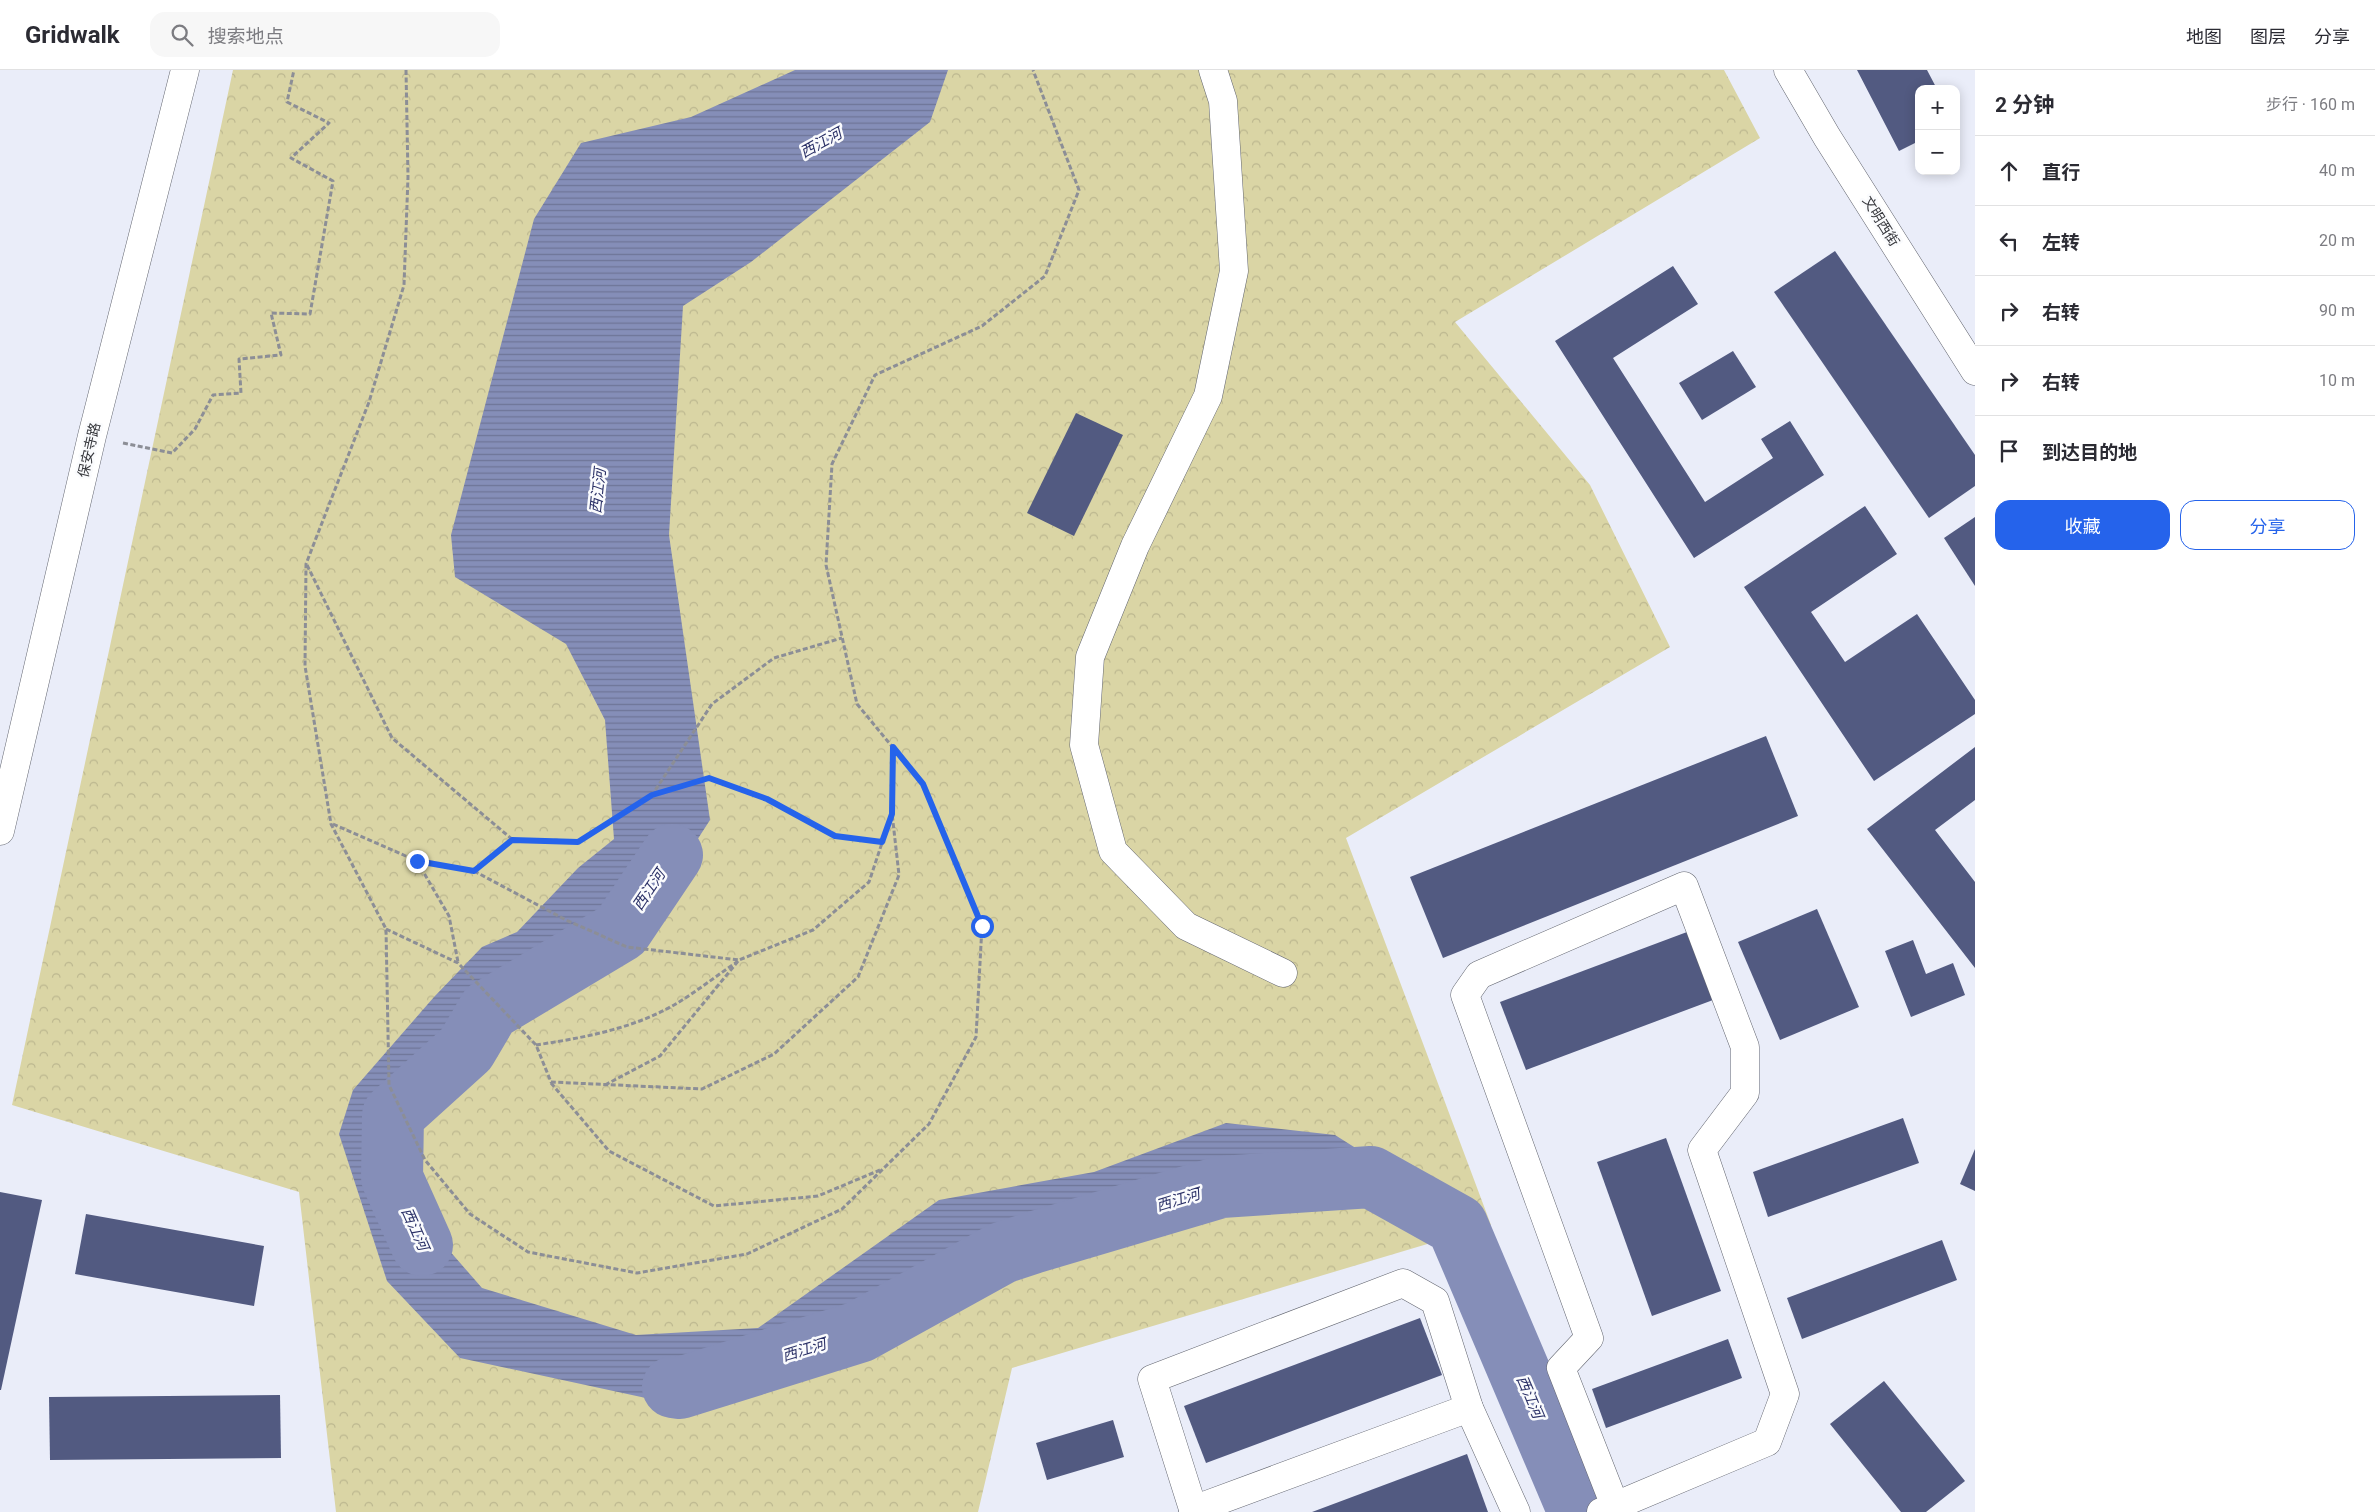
<!DOCTYPE html>
<html lang="zh">
<head>
<meta charset="utf-8">
<style>
	:root { --surface:#fff; --page:#f7f7f7; --text:#2b2b33; --muted:#7c7c81; --line:#e1e1e2; --accent:#2563eb }
	body { margin:0; font-family:Roboto,"Noto Sans SC",sans-serif; background:var(--page); color:var(--text) }
	.controls { position:absolute; right:15px; top:15px; display:grid; overflow:hidden; border-radius:10px; box-shadow:0 2px 12px #0003 }
	.controls button { width:45px; height:45px; display:grid; place-items:center; padding:0; border:0; border-bottom:1px solid var(--line); background:var(--surface); color:var(--text); font:25px sans-serif }
	.stop { position:absolute; width:15px; height:15px; margin:-11px; border:4px solid #2563eb; border-radius:50%; background:#fff }
	.stop.end { background:#2563eb; border-color:#fff; box-shadow:0 1px 5px #0008 }
	.list { margin:0; padding:0; list-style:none }
	h2 { display:flex; justify-content:space-between; align-items:center; height:65px; margin:0; padding:0 20px; font-size:21px }
	h2 small { font-size:16px; font-weight:400; color:var(--muted) }
	.list li { display:grid; grid-template-columns:32px 1fr auto; gap:15px; align-items:center; box-sizing:border-box; height:70px; padding:0 20px; border-top:1px solid var(--line) }
	.list b { display:block; font-size:19px; white-space:nowrap }
	.list em { font-size:16px; font-style:normal; color:var(--muted) }
	.actions { display:flex; gap:10px; padding:15px 20px }
	.actions a { flex:1; padding:11px 0; border:1px solid var(--accent); border-radius:15px; text-align:center; font-size:18px; color:var(--accent) }
	.actions .main { background:var(--accent); color:#fff }
	.icon { flex:none; width:28px; height:28px; fill:none; stroke:currentColor; stroke-width:2; stroke-linecap:round; stroke-linejoin:round }
	.map { position:relative; flex:none; width:1975px; height:1442px; overflow:hidden }
	header { display:flex; align-items:center; gap:30px; box-sizing:border-box; height:70px; padding:0 25px; background:var(--surface); border-bottom:1px solid var(--line) }
	header strong { font-size:24px }
	nav { display:flex; gap:28px; margin-inline-start:auto; font-size:18px }
	.search { width:350px; height:45px; background:var(--page); display:flex; align-items:center; gap:12px; box-sizing:border-box; padding:0 18px; border-radius:15px; color:var(--muted); font-size:19px }
	main { display:flex }
	aside { flex:1; background:var(--surface) }
	.map>svg:first-child { display:block }
	.park { fill:url(#park-crowns) }
	.water { fill:url(#water-rules) }
	.lines { fill:none; stroke-linecap:round; stroke-linejoin:round }
	.river { stroke:#858eb8; stroke-width:62 }
	.building { fill:#525a81 }
	.minor-casing { stroke:#636670; stroke-width:29 }
	.path { stroke:#8c8e96; stroke-width:3; stroke-dasharray:5 2.5; stroke-linecap:butt }
	.minor { stroke:#fff; stroke-width:28 }
	.route { stroke:#2563eb; stroke-width:6 }
	.labels { text-anchor:middle; dominant-baseline:central; stroke-width:5; stroke-linejoin:round; paint-order:stroke }
	.street-label { font-size:14px; fill:#36373c; stroke:#fafbfd }
	.water-label { font-size:15px; font-style:italic; fill:#2b3167; stroke:#fafbfd }
</style>
</head>
<body>
<header>
<strong>Gridwalk</strong>
<div class="search"><svg class="icon" aria-label="search" viewBox="0 0 24 24"><circle cx="10" cy="10" r="6"/><path d="M15 15l6 6"/></svg>搜索地点</div>
<nav><a>地图</a><a>图层</a><a>分享</a></nav>
</header>
<main>
<div class="map">
<svg width="1975" height="1442" viewBox="0 0 1975 1442">
	<defs>
		<pattern id="park-crowns" width="20" height="18" patternUnits="userSpaceOnUse" patternTransform="scale(1.25)"><rect width="20" height="18" fill="#dad5a5"/><path d="M2 6a3 3 0 1 1 6 0M12 15a3 3 0 1 1 6 0" fill="none" stroke="#bcb78f"/></pattern>
		<pattern id="water-rules" width="6" height="5" patternUnits="userSpaceOnUse" patternTransform="scale(1.25)"><rect width="6" height="5" fill="#858eb8"/><path d="M0 2.5h6" fill="none" stroke="#6e7597"/></pattern>
	</defs>
	<rect width="100%" height="100%" fill="#eaedf9"/>
	<path class="park" d="M 233,0 L 1724,0 L 1760,68 L 1455,252 L 1590,415 L 1670,577 L 1346,768 L 1491,1155 L 1012,1298 L 978,1442 L 336,1442 L 299,1122 L 12,1035 Z"/>
	<path class="water" d="M 795,0 L 948,0 L 930,52 L 751,192 L 683,236 L 669,465 L 710,750 L 650,843 L 522,911 L 454,1005 L 385,1081 L 420,1147 L 482,1218 L 636,1265 L 758,1258 L 939,1130 L 1094,1102 L 1226,1053 L 1335,1065 L 1397,1104 L 1240,1100 L 1174,1147 L 1032,1173 L 669,1333 L 460,1288 L 387,1211 L 339,1064 L 353,1020 L 434,927 L 482,877 L 517,862 L 578,798 L 614,769 L 605,650 L 566,574 L 455,507 L 451,465 L 534,149 L 581,73 L 691,47 Z"/>
	<g class="lines">
		<g class="river">
			<path d="M 422,1175 L 392,1108 L 393,1045 L 466,979 L 489,940 L 621,861 L 672,785"/>
			<path d="M 673,1317 L 680,1318 L 859,1262 L 1002,1183 L 1032,1173 L 1221,1117 L 1371,1107 L 1457,1155 L 1579,1442"/>
		</g>
	</g>
	<g class="building">
		<path d="M 1857,0 L 1927,0 L 1937,19 L 1919,19 L 1919,71 L 1899,81 Z"/>
		<path d="M 1835,181 L 1975,385 L 1975,416 L 1929,448 L 1774,222 Z"/>
		<path d="M 1673,196 L 1698,234 L 1613,288 L 1705,432 L 1773,388 L 1761,369 L 1790,351 L 1824,405 L 1694,488 L 1555,271 Z"/>
		<path d="M 1733,281 L 1756,317 L 1702,350 L 1679,313 Z"/>
		<path d="M 1076,343 L 1123,365 L 1074,466 L 1027,443 Z"/>
		<path d="M 1865,436 L 1897,484 L 1811,542 L 1845,592 L 1917,544 L 1975,630 L 1975,644 L 1874,711 L 1744,517 Z"/>
		<path d="M 1975,447 L 1975,516 L 1944,468 Z"/>
		<path d="M 1766,666 L 1798,746 L 1443,888 L 1410,807 Z"/>
		<path d="M 1975,677 L 1975,730 L 1935,760 L 1975,812 L 1975,898 L 1867,759 Z"/>
		<path d="M 1817,839 L 1859,937 L 1780,970 L 1738,872 Z"/>
		<path d="M 1687,862 L 1713,930 L 1526,1000 L 1500,932 Z"/>
		<path d="M 1913,870 L 1926,904 L 1953,893 L 1965,925 L 1911,947 L 1885,881 Z"/>
		<path d="M 1903,1048 L 1919,1093 L 1768,1147 L 1753,1102 Z"/>
		<path d="M 1666,1068 L 1721,1221 L 1652,1246 L 1597,1092 Z"/>
		<path d="M 1975,1079 L 1975,1121 L 1960,1114 Z"/>
		<path d="M 0,1122 L 42,1130 L 1,1320 L 0,1320 Z"/>
		<path d="M 86,1144 L 264,1176 L 254,1236 L 75,1204 Z"/>
		<path d="M 1942,1170 L 1957,1210 L 1802,1269 L 1787,1228 Z"/>
		<path d="M 1420,1248 L 1442,1305 L 1206,1393 L 1184,1336 Z"/>
		<path d="M 1728,1269 L 1742,1308 L 1606,1358 L 1592,1319 Z"/>
		<path d="M 1884,1311 L 1965,1411 L 1926,1442 L 1901,1442 L 1830,1354 Z"/>
		<path d="M 280,1325 L 281,1388 L 50,1390 L 49,1327 Z"/>
		<path d="M 1113,1350 L 1124,1387 L 1047,1410 L 1036,1373 Z"/>
		<path d="M 1467,1384 L 1488,1442 L 1312,1442 Z"/>
	</g>
	<g class="lines">
		<defs>
			<g id="minor">
				<path d="M 1213,0 L 1223,31 L 1234,201 L 1208,326 L 1135,476 L 1090,587 L 1084,675 L 1113,781 L 1186,856 L 1283,903"/>
				<path d="M 1788,0 L 1827,67 L 1975,301"/>
				<path d="M 0,761 L 92,366 L 185,0"/>
				<path d="M 1193,1440 L 1469,1338"/>
				<path d="M 1194,1442 L 1152,1309 L 1403,1213 L 1435,1231 L 1469,1338 L 1516,1442"/>
				<path d="M 1601,1442 L 1615,1436 L 1767,1372 L 1785,1324 L 1702,1080 L 1745,1023 L 1745,977 L 1684,816 L 1479,905 L 1465,925 L 1589,1268 L 1561,1298 L 1615,1436"/>
			</g>
		</defs>
		<use href="#minor" class="minor-casing"/>
		<g class="path">
			<path d="M 406,0 L 408,107 L 404,215 L 369,332 L 306,494 L 305,596 L 331,754 L 386,859 L 389,1015 L 425,1090 L 470,1144 L 528,1182 L 637,1203 L 747,1184 L 842,1139 L 929,1054 L 976,967 L 982,856 L 923,714 L 857,634 L 826,495 L 832,394 L 875,305 L 982,256 L 1045,206 L 1079,120 L 1033,0"/>
			<path d="M 123,373 L 172,383 L 195,359 L 213,325 L 241,323 L 239,289 L 281,285 L 271,243 L 310,244 L 333,111 L 291,88 L 329,53 L 287,32 L 294,0"/>
			<path d="M 307,495 L 392,668 L 513,770 L 578,772 L 652,725 L 712,634 L 774,588 L 842,568"/>
			<path d="M 652,725 L 709,708 L 767,729 L 835,765 L 882,772"/>
			<path d="M 333,754 L 417,791 L 474,801 L 513,770"/>
			<path d="M 417,791 L 449,846 L 458,892"/>
			<path d="M 474,801 L 566,850 L 627,877 L 739,890"/>
			<path d="M 386,859 L 458,893 L 536,975 L 551,1012 L 702,1019 L 774,984 L 858,907 L 899,805 L 892,743"/>
			<path d="M 536,975 C 582,968 632,959 674,935 C 696,922 716,906 737,892"/>
			<path d="M 551,1013 L 609,1081 L 714,1136 L 818,1126 L 880,1100"/>
			<path d="M 605,1015 L 660,986 L 739,890 L 813,860 L 869,812 L 892,743 L 893,678"/>
		</g>
		<use href="#minor" class="minor"/>
	</g>
	<g class="lines">
		<path class="route" d="M 417,791 L 474,801 L 512,770 L 578,772 L 652,725 L 709,708 L 767,729 L 835,766 L 882,772 L 892,744 L 893,677 L 923,714 L 982,856"/>
	</g>
	<g class="labels">
		<g class="street-label">
			<text transform="translate(1881 151) rotate(58)">文明西街</text>
			<text transform="translate(89 380) rotate(-77)">保安寺路</text>
		</g>
		<g class="water-label">
			<text transform="translate(821 73) rotate(-29)">西江河</text>
			<text transform="translate(598 421) rotate(-84)">西江河</text>
			<text transform="translate(649 820) rotate(-56)">西江河</text>
			<text transform="translate(1178 1130) rotate(-17)">西江河</text>
			<text transform="translate(415 1159) rotate(66)">西江河</text>
			<text transform="translate(804 1280) rotate(-17)">西江河</text>
			<text transform="translate(1530 1327) rotate(67)">西江河</text>
		</g>
	</g>
</svg>
<div class="controls">
<button>+</button>
<button>−</button>
</div>
<div class="stop" style="left:982px;top:856px"></div>
<div class="stop end" style="left:417px;top:791px"></div>
</div>
<aside>
<h2>2 分钟<small>步行 · 160 m</small></h2>
<ul class="list">
<li><svg class="icon" aria-label="ahead" viewBox="0 0 24 24"><path d="M12 20V5M6 11l6-6 6 6"/></svg><div><b>直行</b></div><em>40 m</em></li>
<li><svg class="icon" aria-label="left" viewBox="0 0 24 24"><path d="M17 20v-9H6M10 6l-5 5 5 5"/></svg><div><b>左转</b></div><em>20 m</em></li>
<li><svg class="icon" aria-label="right" viewBox="0 0 24 24"><path d="M7 20v-9h11M14 6l5 5-5 5"/></svg><div><b>右转</b></div><em>90 m</em></li>
<li><svg class="icon" aria-label="right" viewBox="0 0 24 24"><path d="M7 20v-9h11M14 6l5 5-5 5"/></svg><div><b>右转</b></div><em>10 m</em></li>
<li><svg class="icon" aria-label="arrive" viewBox="0 0 24 24"><path d="M6 21V4h12l-3 4 3 4H6"/></svg><div><b>到达目的地</b></div></li>
</ul>
<div class="actions"><a class="main">收藏</a><a>分享</a></div>
</aside>
</main>
</body>
</html>
